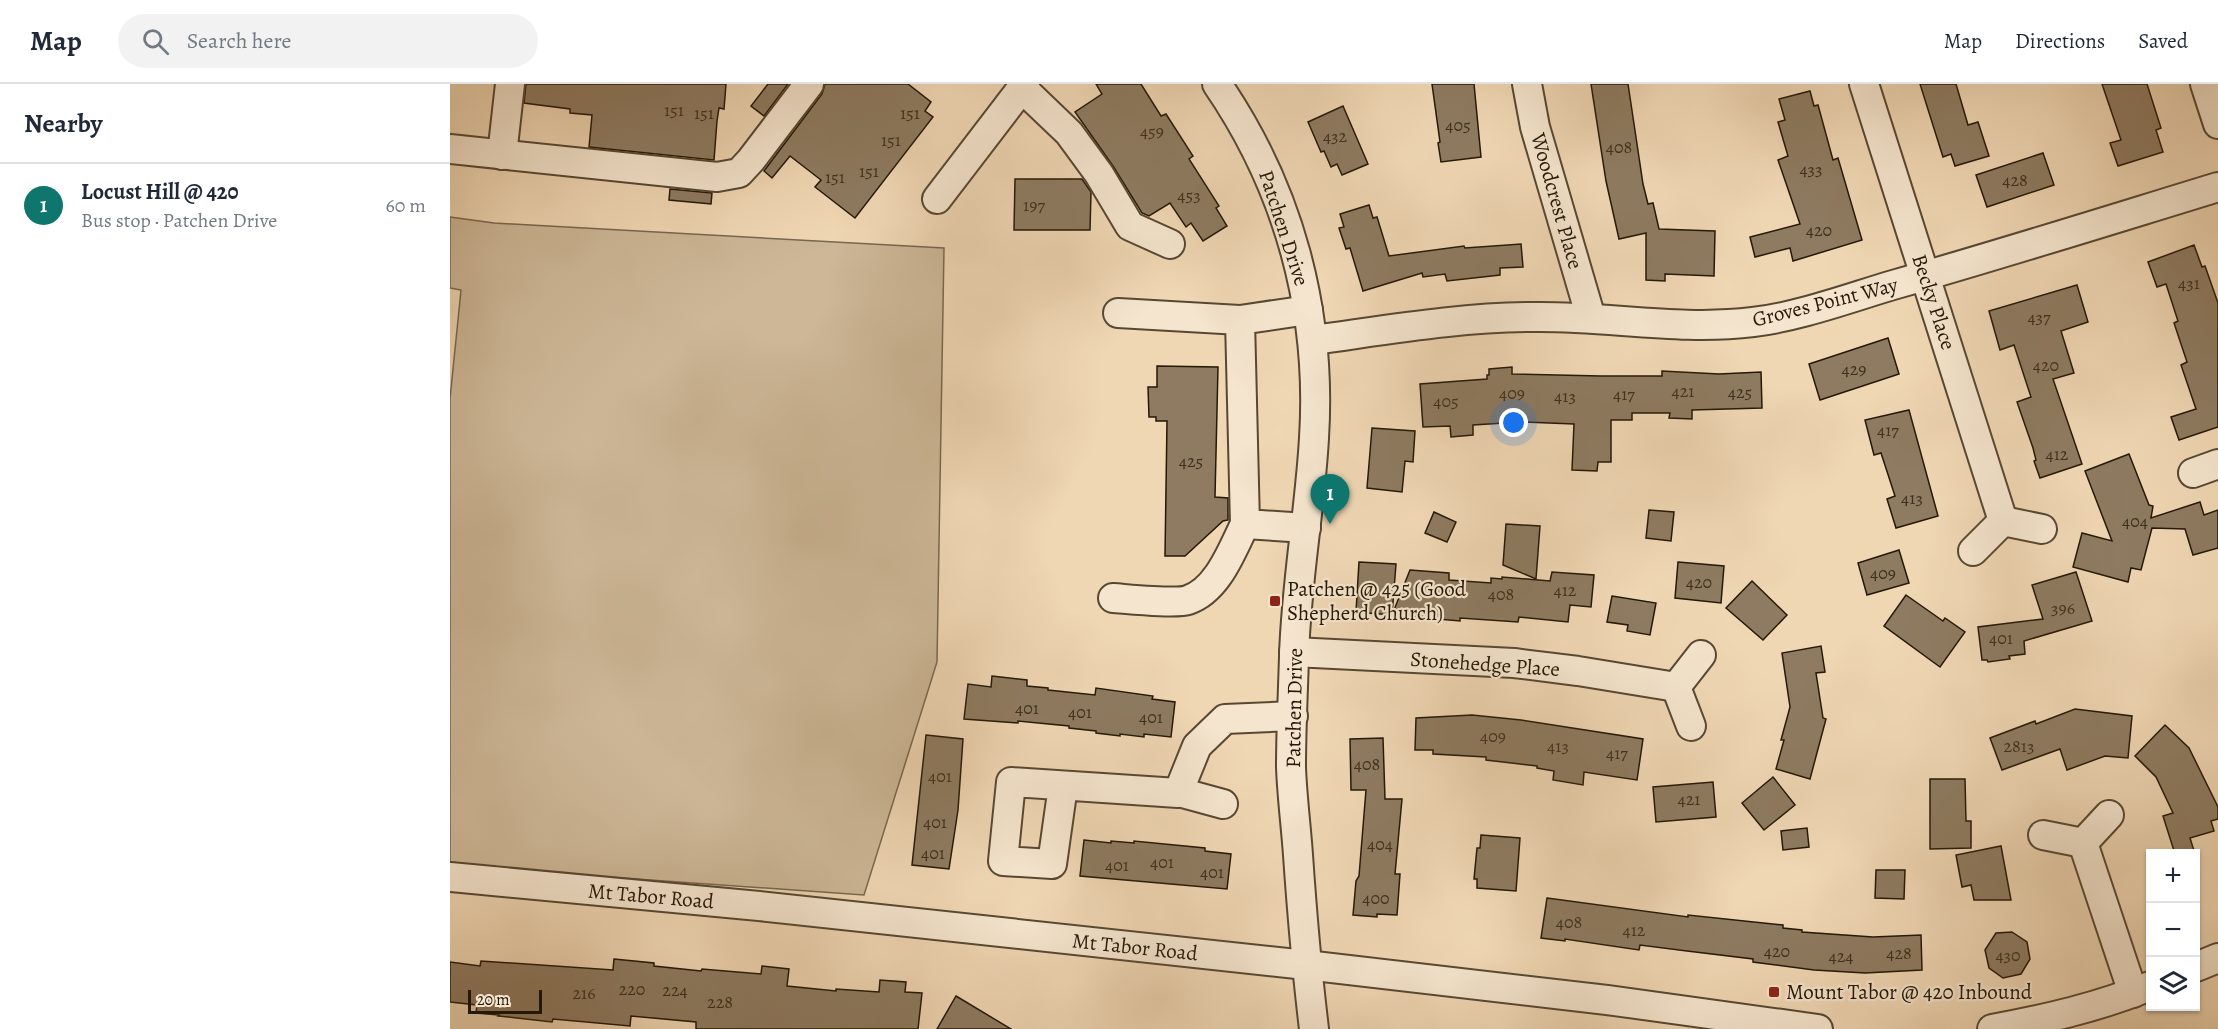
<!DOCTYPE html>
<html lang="en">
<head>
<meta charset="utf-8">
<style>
	:root { --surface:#fff; --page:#f2f2f3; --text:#1f2937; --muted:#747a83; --line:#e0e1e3; --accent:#0f766e }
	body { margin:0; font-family:Alegreya,serif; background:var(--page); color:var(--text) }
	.controls { position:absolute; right:18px; bottom:18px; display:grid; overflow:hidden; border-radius:0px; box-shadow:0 2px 4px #0004 }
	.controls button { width:54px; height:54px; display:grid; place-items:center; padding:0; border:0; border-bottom:2px solid var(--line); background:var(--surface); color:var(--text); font:30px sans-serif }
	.scale { position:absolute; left:18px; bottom:15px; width:74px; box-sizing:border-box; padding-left:6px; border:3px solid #241807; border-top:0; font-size:16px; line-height:21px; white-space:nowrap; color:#241807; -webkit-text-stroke:4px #f5e5ce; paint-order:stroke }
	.you { position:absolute; left:1064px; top:339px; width:21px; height:21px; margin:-15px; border:4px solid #fff; border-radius:50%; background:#1a73e8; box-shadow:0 0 0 9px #1a73e833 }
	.badge { display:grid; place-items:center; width:39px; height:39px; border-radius:50%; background:var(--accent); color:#fff; font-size:20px; font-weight:700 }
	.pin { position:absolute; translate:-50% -50px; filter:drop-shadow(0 2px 3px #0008) }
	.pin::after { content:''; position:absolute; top:32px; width:21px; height:18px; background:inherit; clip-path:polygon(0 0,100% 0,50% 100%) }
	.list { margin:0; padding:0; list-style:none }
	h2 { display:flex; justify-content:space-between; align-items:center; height:78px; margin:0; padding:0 24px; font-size:26px }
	h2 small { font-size:20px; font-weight:400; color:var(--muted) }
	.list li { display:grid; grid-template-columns:39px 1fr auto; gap:18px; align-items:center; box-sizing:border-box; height:84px; padding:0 24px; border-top:2px solid var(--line) }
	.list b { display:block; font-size:22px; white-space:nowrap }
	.list p { margin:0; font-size:20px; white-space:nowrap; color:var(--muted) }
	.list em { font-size:20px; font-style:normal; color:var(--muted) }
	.icon { flex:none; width:33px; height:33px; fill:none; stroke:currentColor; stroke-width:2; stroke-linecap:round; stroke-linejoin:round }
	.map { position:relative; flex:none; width:1768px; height:945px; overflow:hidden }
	header { display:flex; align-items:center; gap:36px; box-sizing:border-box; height:84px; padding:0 30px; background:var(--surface); border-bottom:2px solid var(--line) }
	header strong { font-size:28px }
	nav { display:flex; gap:33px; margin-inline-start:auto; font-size:21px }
	.search { width:420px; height:54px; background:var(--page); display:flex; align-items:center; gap:15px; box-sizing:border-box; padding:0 21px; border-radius:33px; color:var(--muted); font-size:22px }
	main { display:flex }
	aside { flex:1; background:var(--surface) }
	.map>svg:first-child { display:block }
	.green { fill:#cdb797; stroke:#78684f; stroke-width:1.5 }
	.building { fill:#8e7b61; stroke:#241807; stroke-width:1.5 }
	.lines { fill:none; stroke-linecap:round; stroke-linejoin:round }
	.minor-casing { stroke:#574832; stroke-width:32 }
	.minor { stroke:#f5e5ce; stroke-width:28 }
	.poi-dot { fill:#8f2418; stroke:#f5e5ce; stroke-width:2 }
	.labels { text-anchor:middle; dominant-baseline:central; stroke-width:4.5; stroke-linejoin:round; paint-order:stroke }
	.number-label { font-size:18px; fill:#3e311e }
	.street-label { font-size:21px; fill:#241807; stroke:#f5e5ce }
	.poi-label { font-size:21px; fill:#241807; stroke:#f5e5ce; text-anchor:start }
</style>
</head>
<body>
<header>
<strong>Map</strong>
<div class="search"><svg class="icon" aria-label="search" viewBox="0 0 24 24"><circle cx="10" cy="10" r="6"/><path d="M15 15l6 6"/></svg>Search here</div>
<nav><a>Map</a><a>Directions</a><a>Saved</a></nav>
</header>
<main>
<aside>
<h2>Nearby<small></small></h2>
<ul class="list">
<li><span class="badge">1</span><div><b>Locust Hill @ 420</b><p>Bus stop · Patchen Drive</p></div><em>60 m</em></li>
</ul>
</aside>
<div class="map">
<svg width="1768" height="945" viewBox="0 0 1768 945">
	<rect width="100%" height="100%" fill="#f0d7b4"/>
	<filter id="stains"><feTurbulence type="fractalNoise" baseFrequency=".00333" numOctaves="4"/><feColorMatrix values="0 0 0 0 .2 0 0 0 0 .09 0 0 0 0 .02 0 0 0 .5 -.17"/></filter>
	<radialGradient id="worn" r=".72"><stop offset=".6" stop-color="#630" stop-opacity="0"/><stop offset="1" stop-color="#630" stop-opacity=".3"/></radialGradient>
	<path class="green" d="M 0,133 L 44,139 L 494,164 L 487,578 L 414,811 L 0,782 L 0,315 L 11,206 L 0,204 Z"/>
	<g class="building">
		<path d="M 76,0 L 276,0 L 274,25 L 269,24 L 267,37 L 264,76 L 139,63 L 142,31 L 120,29 L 120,25 L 74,19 Z"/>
		<path d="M 318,0 L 338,0 L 314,32 L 301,22 Z"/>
		<path d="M 375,0 L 458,0 L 481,18 L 475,27 L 483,33 L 405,134 L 365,103 L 371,96 L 340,72 L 322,94 L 314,87 L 372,10 Z"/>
		<path d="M 646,0 L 691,0 L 711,32 L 716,30 L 743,72 L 739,75 L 769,122 L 766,124 L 777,142 L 753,157 L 741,139 L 736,143 L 720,119 L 699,132 L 692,129 L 663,82 L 625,28 L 652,10 Z"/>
		<path d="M 982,0 L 1024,0 L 1031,73 L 991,78 L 988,59 L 990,58 Z"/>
		<path d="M 1141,0 L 1178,0 L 1193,100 L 1198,120 L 1203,119 L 1209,145 L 1265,147 L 1264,192 L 1215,190 L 1215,197 L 1196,196 L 1196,149 L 1169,155 L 1156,97 Z"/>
		<path d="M 1470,0 L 1506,0 L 1518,41 L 1528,38 L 1539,72 L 1505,82 L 1501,70 L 1493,73 Z"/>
		<path d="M 1652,0 L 1697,0 L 1711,44 L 1706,46 L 1713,68 L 1668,82 L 1660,59 L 1671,56 Z"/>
		<path d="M 1360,7 L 1364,22 L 1368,21 L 1383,76 L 1388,74 L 1412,156 L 1343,177 L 1340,164 L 1305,173 L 1300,153 L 1350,140 L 1328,76 L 1338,72 L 1328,38 L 1335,36 L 1329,15 Z"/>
		<path d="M 893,22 L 918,80 L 892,91 L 887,80 L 881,83 L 874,67 L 871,68 L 858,38 Z"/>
		<path d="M 1593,69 L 1604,101 L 1537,123 L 1526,91 Z"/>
		<path d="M 565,95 L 632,95 L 641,108 L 640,146 L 564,146 Z"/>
		<path d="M 220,105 L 262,109 L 261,120 L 219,116 Z"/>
		<path d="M 919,121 L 923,134 L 927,133 L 939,172 L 1014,162 L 1015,164 L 1071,160 L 1073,183 L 1050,184 L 1050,191 L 997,197 L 995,190 L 973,193 L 972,189 L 913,207 L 900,164 L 896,165 L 889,144 L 894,143 L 890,130 Z"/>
		<path d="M 1744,161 L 1752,183 L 1755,182 L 1768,219 L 1768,343 L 1729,356 L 1721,333 L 1746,325 L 1731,281 L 1737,278 L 1724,239 L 1728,237 L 1716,200 L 1707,203 L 1698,178 Z"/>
		<path d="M 1627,201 L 1638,238 L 1611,247 L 1624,289 L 1603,295 L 1632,380 L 1590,394 L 1584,377 L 1586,376 L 1583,364 L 1567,318 L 1581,313 L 1564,261 L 1550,266 L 1539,227 Z"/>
		<path d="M 1438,254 L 1449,290 L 1370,316 L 1359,280 Z"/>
		<path d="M 707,282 L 768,283 L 765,413 L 778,414 L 778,436 L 773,437 L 735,472 L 715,472 L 717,337 L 706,337 L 706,333 L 699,333 L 698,303 L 707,303 Z"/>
		<path d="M 1062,283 L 1062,290 L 1151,292 L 1212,292 L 1212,287 L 1269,290 L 1311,288 L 1312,324 L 1242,326 L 1242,335 L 1219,334 L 1220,329 L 1182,329 L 1182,336 L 1161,336 L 1161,378 L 1148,378 L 1147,387 L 1122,386 L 1124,340 L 1071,338 L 1023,341 L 1023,351 L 1001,353 L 1000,342 L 973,343 L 970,300 L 1037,295 L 1037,291 L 1039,291 L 1039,285 Z"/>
		<path d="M 1459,326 L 1488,432 L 1446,444 L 1437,415 L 1445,412 L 1431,369 L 1424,371 L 1415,336 Z"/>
		<path d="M 922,344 L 965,347 L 963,378 L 955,377 L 952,408 L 917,404 Z"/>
		<path d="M 1679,370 L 1699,421 L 1703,422 L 1701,434 L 1750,418 L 1754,431 L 1768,426 L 1768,464 L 1743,471 L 1735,445 L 1702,444 L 1691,486 L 1681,484 L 1678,498 L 1623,483 L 1632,449 L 1662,457 L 1635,387 Z"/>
		<path d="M 1199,426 L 1224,428 L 1221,457 L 1196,454 Z"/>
		<path d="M 984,428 L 1006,438 L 997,458 L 975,449 Z"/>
		<path d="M 1056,440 L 1090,442 L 1086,495 L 1053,481 Z"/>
		<path d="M 1449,466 L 1459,499 L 1417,511 L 1408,479 Z"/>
		<path d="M 909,478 L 946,480 L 942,531 L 906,528 Z"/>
		<path d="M 1228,478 L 1274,482 L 1271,519 L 1225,514 Z"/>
		<path d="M 960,486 L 999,489 L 999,496 L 1041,499 L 1041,494 L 1052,495 L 1052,493 L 1100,497 L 1102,488 L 1144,491 L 1141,523 L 1120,521 L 1118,538 L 1069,533 L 1068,538 L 1010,534 L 1010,537 L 942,531 Z"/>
		<path d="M 1626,488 L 1642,537 L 1574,557 L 1575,570 L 1559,572 L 1560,575 L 1538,578 L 1537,576 L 1532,576 L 1528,543 L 1593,535 L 1582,501 Z"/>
		<path d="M 1302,497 L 1337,531 L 1313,556 L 1276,524 Z"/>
		<path d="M 1456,511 L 1493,537 L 1495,534 L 1515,548 L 1490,583 L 1434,542 Z"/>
		<path d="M 1162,512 L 1206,519 L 1200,551 L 1177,547 L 1178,541 L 1157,538 Z"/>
		<path d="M 1371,562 L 1375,588 L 1366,589 L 1373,634 L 1376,635 L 1360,695 L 1326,685 L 1334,656 L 1331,656 L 1340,623 L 1332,569 Z"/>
		<path d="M 542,592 L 577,596 L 577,602 L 598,604 L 598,606 L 645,611 L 646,604 L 703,612 L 702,615 L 725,618 L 721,653 L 694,650 L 694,653 L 670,650 L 670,652 L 646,649 L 646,647 L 619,644 L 619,642 L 568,637 L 568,639 L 514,635 L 518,600 L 541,603 Z"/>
		<path d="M 1625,625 L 1682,632 L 1678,674 L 1655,672 L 1617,686 L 1610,665 L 1552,686 L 1540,654 L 1585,637 L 1586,640 Z"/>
		<path d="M 1022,631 L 1071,636 L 1193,655 L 1187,696 L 1134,688 L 1133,701 L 1103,696 L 1104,687 L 1087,684 L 1087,682 L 1036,676 L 1036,673 L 983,670 L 983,666 L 965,666 L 966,634 Z"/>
		<path d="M 1715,641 L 1739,664 L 1768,723 L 1768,735 L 1761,737 L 1764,747 L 1740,754 L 1745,770 L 1725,770 L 1713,732 L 1723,729 L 1706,693 L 1685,672 Z"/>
		<path d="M 476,651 L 513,655 L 508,726 L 499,785 L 462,781 Z"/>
		<path d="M 933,654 L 935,715 L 952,715 L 945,790 L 950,790 L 947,831 L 927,830 L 927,833 L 903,831 L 906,797 L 909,792 L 916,706 L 901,706 L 900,655 Z"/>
		<path d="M 1323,693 L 1345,721 L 1314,746 L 1292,719 Z"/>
		<path d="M 1480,695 L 1515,695 L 1516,737 L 1521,737 L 1521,764 L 1480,765 Z"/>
		<path d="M 1263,698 L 1266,733 L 1206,738 L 1203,703 Z"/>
		<path d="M 1357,744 L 1359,763 L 1333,766 L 1331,747 Z"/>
		<path d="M 1031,751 L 1070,754 L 1066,807 L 1027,804 L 1027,795 L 1024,795 L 1027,764 L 1030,764 Z"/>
		<path d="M 634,756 L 661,759 L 661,757 L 684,759 L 684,757 L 755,764 L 755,767 L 781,770 L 777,805 L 630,792 Z"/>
		<path d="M 1551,762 L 1561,816 L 1524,816 L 1521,801 L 1512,803 L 1506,771 Z"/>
		<path d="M 1426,786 L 1455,786 L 1454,815 L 1425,814 Z"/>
		<path d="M 1097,814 L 1238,833 L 1238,831 L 1333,841 L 1333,844 L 1352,846 L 1352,848 L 1423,853 L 1471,851 L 1472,886 L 1415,889 L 1364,886 L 1303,878 L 1303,875 L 1237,867 L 1190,861 L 1189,866 L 1115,855 L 1115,857 L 1091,854 Z"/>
		<path d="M 1562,848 L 1577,858 L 1580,875 L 1571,890 L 1553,894 L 1539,884 L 1535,866 L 1546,849 Z"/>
		<path d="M 164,875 L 204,879 L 204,882 L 251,887 L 252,885 L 311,890 L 312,882 L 339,885 L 337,902 L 386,907 L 386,905 L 429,908 L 430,896 L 456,898 L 455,908 L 472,909 L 468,945 L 246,945 L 246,938 L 181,932 L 180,942 L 103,935 L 102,938 L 48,932 L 49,931 L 26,929 L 27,921 L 0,918 L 0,878 L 30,882 L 31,877 L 163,886 Z"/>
		<path d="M 506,912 L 561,945 L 487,945 Z"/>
	</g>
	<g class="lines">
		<defs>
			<g id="minor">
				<path d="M 767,0 C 839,105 872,227 864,354 C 860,426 846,499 844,572 C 843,609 841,646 841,683 C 842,712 846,742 848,771 C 852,829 857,887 864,945"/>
				<path d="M 1077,0 L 1085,43 L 1141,234"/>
				<path d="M 1414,0 L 1553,437"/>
				<path d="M 1755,0 L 1768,40"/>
				<path d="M 572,4 L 619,49 L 649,90 L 680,142 L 720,160"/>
				<path d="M 0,65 L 267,93 L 289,89 L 301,76 L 359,0"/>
				<path d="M 52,71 L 60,0"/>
				<path d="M 487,115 L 575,0"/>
				<path d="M 668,229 L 790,236"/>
				<path d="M 863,256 C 937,246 1010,233 1085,233 C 1158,232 1231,247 1303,238 C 1348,233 1399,214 1443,201 C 1552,170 1660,136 1768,103"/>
				<path d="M 1743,389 L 1768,380"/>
				<path d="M 856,444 L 795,440 L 790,236 L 858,226"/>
				<path d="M 1523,467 L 1553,437 L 1592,445"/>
				<path d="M 663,514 C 678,515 726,520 738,516 C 768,506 782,466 795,440"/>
				<path d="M 844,568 L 1064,579 L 1128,587 L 1226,603"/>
				<path d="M 1241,642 L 1226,603 L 1251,571"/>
				<path d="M 613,702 L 602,780 L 553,777 L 561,698 L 728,709 L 747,662 L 775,635 L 843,632"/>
				<path d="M 729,708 L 773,720"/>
				<path d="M 1593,751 L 1633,759 L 1659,731"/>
				<path d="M 1633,759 L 1683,909"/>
				<path d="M 0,793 L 309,822 L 856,881 L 1157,916 L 1368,945"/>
				<path d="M 1746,883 L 1768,874"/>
				<path d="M 1542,945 C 1596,935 1649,923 1700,902"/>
			</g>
		</defs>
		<use href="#minor" class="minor-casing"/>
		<use href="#minor" class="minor"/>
	</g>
	<g class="poi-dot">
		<rect x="819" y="511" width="12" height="12" rx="3"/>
		<rect x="1318" y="902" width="12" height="12" rx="3"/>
	</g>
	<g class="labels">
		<g class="number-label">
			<text x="224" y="26">151</text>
			<text x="254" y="29">151</text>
			<text x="460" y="29">151</text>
			<text x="1008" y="41">405</text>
			<text x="702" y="47">459</text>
			<text x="885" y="52">432</text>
			<text x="441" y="56">151</text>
			<text x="1169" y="63">408</text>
			<text x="1361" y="85">433</text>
			<text x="419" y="87">151</text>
			<text x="385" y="93">151</text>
			<text x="1565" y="96">428</text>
			<text x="739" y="111">453</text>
			<text x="584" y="121">197</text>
			<text x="1369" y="146">420</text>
			<text x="1739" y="199">431</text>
			<text x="1589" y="233">437</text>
			<text x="1596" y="281">420</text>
			<text x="1404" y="285">429</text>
			<text x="1233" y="307">421</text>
			<text x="1290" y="308">425</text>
			<text x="1062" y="309">409</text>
			<text x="1174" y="310">417</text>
			<text x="1115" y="312">413</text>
			<text x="996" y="317">405</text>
			<text x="1438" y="346">417</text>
			<text x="1607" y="370">412</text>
			<text x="741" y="377">425</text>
			<text x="1462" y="414">413</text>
			<text x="1685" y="437">404</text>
			<text x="1433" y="489">409</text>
			<text x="1249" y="498">420</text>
			<text x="1115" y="506">412</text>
			<text x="1051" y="510">408</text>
			<text x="1613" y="524">396</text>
			<text x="1551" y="554">401</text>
			<text x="577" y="624">401</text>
			<text x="630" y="628">401</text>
			<text x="701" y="633">401</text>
			<text x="1043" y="652">409</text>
			<text x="1108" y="662">413</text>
			<text x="1569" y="662">2813</text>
			<text x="1167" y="669">417</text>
			<text x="917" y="680">408</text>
			<text x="490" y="692">401</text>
			<text x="1239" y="715">421</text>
			<text x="485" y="738">401</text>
			<text x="930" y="760">404</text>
			<text x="483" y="769">401</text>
			<text x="712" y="778">401</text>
			<text x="667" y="781">401</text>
			<text x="762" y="788">401</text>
			<text x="926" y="814">400</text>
			<text x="1119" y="838">408</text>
			<text x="1184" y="846">412</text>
			<text x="1327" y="867">420</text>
			<text x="1449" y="869">428</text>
			<text x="1558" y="871">430</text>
			<text x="1391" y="872">424</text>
			<text x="182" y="905">220</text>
			<text x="225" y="906">224</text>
			<text x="134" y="909">216</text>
			<text x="270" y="918">228</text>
		</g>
		<g class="street-label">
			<text transform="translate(1107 117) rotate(74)">Woodcrest Place</text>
			<text transform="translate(834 144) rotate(72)">Patchen Drive</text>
			<text transform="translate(1375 218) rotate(-14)">Groves Point Way</text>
			<text transform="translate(1484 218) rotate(72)">Becky Place</text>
			<text transform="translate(1035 580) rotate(4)">Stonehedge Place</text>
			<text transform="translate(844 624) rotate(-89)">Patchen Drive</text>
			<text transform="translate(201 812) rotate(5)">Mt Tabor Road</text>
			<text transform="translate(685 863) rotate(6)">Mt Tabor Road</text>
		</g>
		<g class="poi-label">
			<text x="837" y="505">Patchen @ 425 (Good<tspan x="837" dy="24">Shepherd Church)</tspan></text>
			<text x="1336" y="908">Mount Tabor @ 420 Inbound</text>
		</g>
	</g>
	<rect width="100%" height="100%" filter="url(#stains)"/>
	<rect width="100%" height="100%" fill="url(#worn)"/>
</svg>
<div class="controls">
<button>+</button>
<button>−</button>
<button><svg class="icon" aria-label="layers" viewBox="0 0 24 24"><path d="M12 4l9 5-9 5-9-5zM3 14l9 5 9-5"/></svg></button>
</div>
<div class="scale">20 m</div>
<div class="you"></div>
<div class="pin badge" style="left:880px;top:440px">1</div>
</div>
</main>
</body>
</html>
